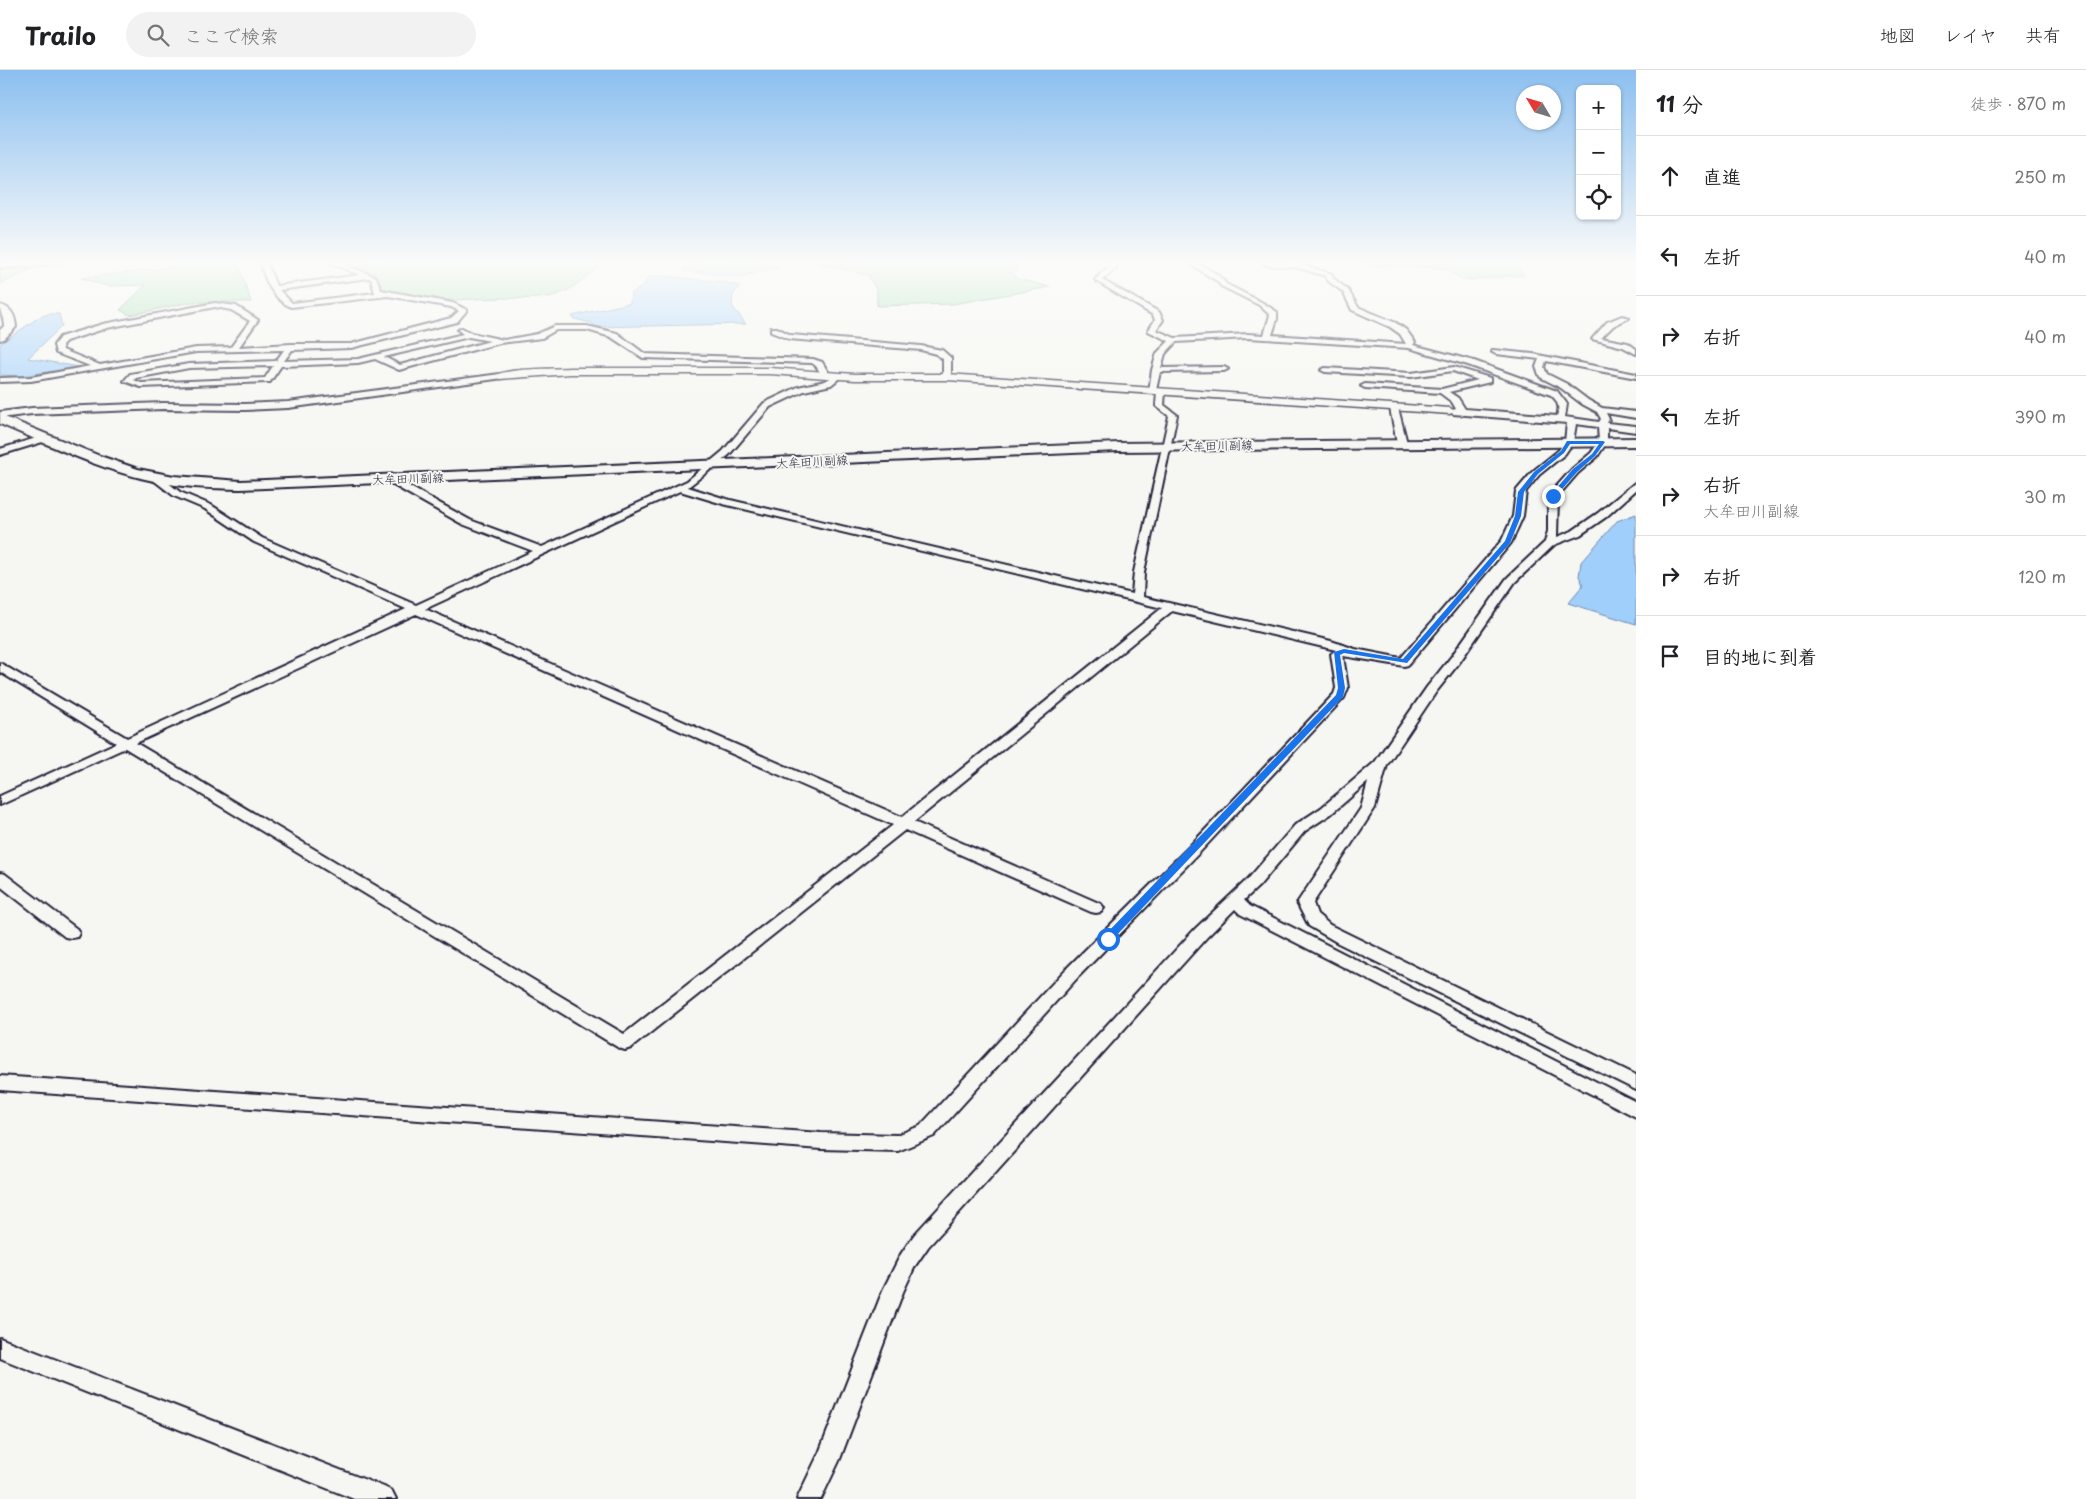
<!DOCTYPE html>
<html lang="ja">
<head>
<meta charset="utf-8">
<style>
	:root { --surface:#fff; --page:#f2f2f2; --text:#202124; --muted:#757577; --line:#e0e0e0 }
	body { margin:0; font-family:"Playpen Sans","Klee One",sans-serif; background:var(--page); color:var(--text) }
	.controls { position:absolute; right:15px; top:15px; display:grid; overflow:hidden; border-radius:8px; box-shadow:0 1px 4px #0004 }
	.controls button { width:45px; height:45px; display:grid; place-items:center; padding:0; border:0; border-bottom:1px solid var(--line); background:var(--surface); color:var(--text); font:25px sans-serif }
	.compass { position:absolute; left:1516px; top:15px; width:45px; height:45px; border-radius:50%; background:var(--surface); box-shadow:0 1px 4px #0004; rotate:308deg }
	.stop { position:absolute; width:15px; height:15px; margin:-11px; border:4px solid #1a73e8; border-radius:50%; background:#fff }
	.stop.end { background:#1a73e8; border-color:#fff; box-shadow:0 1px 5px #0008 }
	.list { margin:0; padding:0; list-style:none }
	h2 { display:flex; justify-content:space-between; align-items:center; height:65px; margin:0; padding:0 20px; font-size:21px }
	h2 small { font-size:16px; font-weight:400; color:var(--muted) }
	.list li { display:grid; grid-template-columns:32px 1fr auto; gap:15px; align-items:center; box-sizing:border-box; height:80px; padding:0 20px; border-top:1px solid var(--line) }
	.list b { display:block; font-size:19px; white-space:nowrap }
	.list p { margin:0; font-size:16px; white-space:nowrap; color:var(--muted) }
	.list em { font-size:16px; font-style:normal; color:var(--muted) }
	.icon { flex:none; width:28px; height:28px; fill:none; stroke:currentColor; stroke-width:2; stroke-linecap:round; stroke-linejoin:round }
	.map { position:relative; flex:none; width:1636px; height:1429px; overflow:hidden }
	header { display:flex; align-items:center; gap:30px; box-sizing:border-box; height:70px; padding:0 25px; background:var(--surface); border-bottom:1px solid var(--line) }
	header strong { font-size:24px }
	nav { display:flex; gap:28px; margin-inline-start:auto; font-size:18px }
	.search { width:350px; height:45px; background:var(--page); display:flex; align-items:center; gap:12px; box-sizing:border-box; padding:0 18px; border-radius:28px; color:var(--muted); font-size:19px }
	main { display:flex }
	aside { flex:1; background:var(--surface) }
	.map>svg:first-child { display:block }
	.green { fill:#98dda9; stroke:#5d8072 }
	.water { fill:#a0cffc; stroke:#6e8aaf }
	.lines { fill:none; stroke-linecap:round; stroke-linejoin:round }
	.minor-casing { stroke:#22223b; stroke-width:4 }
	.tertiary-casing { stroke:#22223b; stroke-width:3 }
	.primary-casing { stroke:#22223b; stroke-width:4 }
	.minor { fill:#f6f6f2; fill-rule:evenodd }
	.tertiary { fill:#f6f6f2; fill-rule:evenodd }
	.primary { fill:#f6f6f2; fill-rule:evenodd }
	.route { fill:#1a73e8 }
	.labels { text-anchor:middle; dominant-baseline:central; stroke-width:4; stroke-linejoin:round; paint-order:stroke }
	.far-street-label { font-size:12px; fill:#22223b; stroke:#f6f6f2 }
</style>
</head>
<body>
<header>
<strong>Trailo</strong>
<div class="search"><svg class="icon" aria-label="search" viewBox="0 0 24 24"><circle cx="10" cy="10" r="6"/><path d="M15 15l6 6"/></svg>ここで検索</div>
<nav><a>地図</a><a>レイヤ</a><a>共有</a></nav>
</header>
<main>
<div class="map">
<svg width="1636" height="1429" viewBox="0 0 1636 1429">
	<rect width="100%" height="100%" fill="#f6f6f2"/>
	<filter id="ink" filterUnits="userSpaceOnUse"><feTurbulence type="fractalNoise" baseFrequency=".02" numOctaves="2"/><feDisplacementMap in="SourceGraphic" scale="10" xChannelSelector="R" yChannelSelector="G"/><feConvolveMatrix kernelMatrix="1 2 1 2 8 2 1 2 1" color-interpolation-filters="sRGB"/></filter>
	<g filter="url(#ink)">
		<g class="green">
			<path d="M 0,193 L 66,193 L 36,197 L 0,214 Z"/>
			<path d="M 174,193 L 238,193 L 251,232 L 191,232 L 130,245 L 120,240 L 146,215 L 107,216 L 81,208 L 173,197 Z"/>
			<path d="M 347,193 L 603,193 C 591,202 579,214 566,221 C 547,231 522,228 502,228 C 454,229 418,236 373,216 L 376,205 Z"/>
			<path d="M 817,193 L 1019,193 L 1013,203 L 1017,209 L 1050,217 L 953,234 L 877,236 L 877,221 L 868,205 Z"/>
			<path d="M 1364,193 L 1515,193 L 1524,205 L 1463,210 L 1444,198 L 1370,195 Z"/>
		</g>
		<g class="water">
			<path d="M 694,193 C 713,193 766,189 780,197 L 739,207 L 684,201 L 683,199 Z"/>
			<path d="M 655,205 L 723,212 L 740,216 L 733,225 L 732,236 L 746,254 L 595,257 L 592,253 L 574,249 L 572,246 L 630,233 L 631,223 L 643,217 L 648,207 Z"/>
			<path d="M 48,244 L 59,244 L 62,256 L 28,288 L 79,297 L 21,306 L 0,305 L 0,274 L 38,248 Z"/>
			<path d="M 1636,444 L 1636,554 L 1568,533 L 1583,515 L 1579,506 L 1581,492 L 1617,451 Z"/>
		</g>
		<g class="lines">
			<defs>
				<g id="minor">
					<path d="M 17,193 L 48,193 L 45,195 L 0,198 L 0,194 Z"/>
					<path d="M 261,193 L 267,193 L 276,216 L 360,205 L 331,193 L 340,193 L 376,207 L 381,220 L 453,233 L 467,240 L 457,252 L 351,278 L 292,280 L 284,291 L 358,289 L 463,264 L 458,260 L 462,258 L 471,263 L 504,270 L 537,264 L 555,256 L 587,256 L 617,263 L 645,284 L 813,289 L 822,292 L 830,305 L 823,307 L 816,296 L 812,293 L 643,288 L 611,267 L 587,260 L 556,260 L 542,268 L 500,273 L 399,300 L 375,289 L 358,293 L 281,296 L 270,312 L 267,312 L 141,317 L 124,311 L 130,304 L 189,294 L 276,291 L 284,280 L 196,282 L 31,311 L 0,312 L 0,308 L 31,307 L 90,296 L 56,283 L 54,275 L 60,267 L 103,254 L 215,233 L 236,236 L 258,250 L 239,277 L 291,274 L 351,274 L 451,248 L 459,241 L 451,237 L 388,226 L 291,237 C 274,230 264,210 261,193 ZM 368,208 L 371,209 L 375,223 L 292,233 L 279,220 ZM 215,237 L 231,240 L 250,251 L 231,277 L 196,278 L 100,295 L 63,280 L 62,275 L 66,271 L 107,258 ZM 469,267 L 490,271 L 400,295 L 384,287 ZM 273,296 L 265,308 L 141,313 L 134,310 L 136,308 L 189,298 Z"/>
					<path d="M 1110,193 L 1116,193 L 1116,198 L 1102,210 L 1159,242 L 1163,250 L 1156,260 L 1175,268 L 1248,264 L 1264,265 L 1270,245 L 1259,235 L 1221,216 L 1217,211 L 1189,193 C 1200,193 1219,203 1226,214 L 1263,233 L 1277,242 L 1277,249 L 1272,265 L 1406,274 L 1400,264 L 1390,257 L 1352,240 L 1343,222 L 1327,210 L 1326,206 L 1295,197 L 1266,195 L 1263,193 L 1295,193 L 1332,204 L 1333,208 L 1348,220 L 1358,237 L 1396,253 L 1406,260 L 1415,272 L 1413,275 L 1474,291 L 1557,321 L 1567,334 L 1565,347 L 1599,352 L 1601,349 L 1597,342 L 1582,334 L 1561,318 L 1540,307 L 1536,297 L 1539,289 L 1496,284 L 1492,282 L 1493,280 L 1533,284 L 1636,304 L 1636,308 L 1546,291 L 1544,297 L 1547,304 L 1567,314 L 1588,330 L 1602,338 L 1636,342 L 1636,348 L 1606,343 L 1609,349 L 1607,353 L 1636,356 L 1636,362 L 1607,358 L 1607,372 L 1597,387 L 1578,403 L 1558,426 L 1557,467 L 1572,461 L 1598,443 L 1636,412 L 1636,420 L 1606,447 L 1580,465 L 1554,475 L 1515,512 L 1459,593 L 1436,622 L 1387,695 L 1375,738 L 1313,833 L 1317,844 L 1330,855 L 1636,1005 L 1636,1020 L 1338,873 L 1309,856 L 1297,833 L 1361,738 L 1368,712 L 1331,744 L 1305,761 L 1259,816 L 1244,830 L 1250,836 L 1636,1032 L 1636,1047 L 1240,844 L 1235,839 L 1207,867 L 928,1177 L 915,1196 L 903,1222 L 840,1389 L 821,1429 L 797,1429 L 819,1383 L 883,1220 L 901,1184 L 914,1165 L 1195,859 L 1249,808 L 1295,755 L 1321,738 L 1375,692 L 1427,617 L 1451,587 L 1507,508 L 1545,472 L 1548,461 L 1548,426 L 1572,399 L 1591,383 L 1599,372 L 1598,357 L 1576,354 L 1573,372 L 1565,384 L 1539,405 L 1526,421 L 1523,446 L 1511,473 L 1408,595 L 1404,596 L 1343,586 L 1348,618 L 1344,628 L 1200,782 L 1079,906 L 934,1066 L 898,1081 L 821,1079 L 0,1020 L 0,1006 L 821,1063 L 897,1065 L 920,1056 L 1067,898 L 1190,776 L 1334,624 L 1336,618 L 1331,584 L 1336,580 L 1172,541 L 914,752 L 1101,834 L 1104,838 L 1101,842 L 1096,843 L 1091,842 L 905,760 L 631,978 L 625,980 L 619,978 L 125,678 L 0,735 L 0,726 L 116,673 L 0,602 L 0,593 L 127,668 L 406,539 L 254,472 L 205,439 L 174,426 L 152,409 L 152,405 L 158,405 L 180,422 L 211,435 L 262,468 L 416,535 L 533,481 L 462,454 L 386,411 L 386,407 L 392,407 L 470,450 L 542,477 L 687,411 L 723,381 L 764,333 L 798,317 L 825,311 L 838,304 L 842,306 L 831,315 L 804,321 L 770,337 L 729,385 L 688,417 L 726,429 L 1132,524 L 1134,502 L 1169,346 L 1156,336 L 1157,321 L 1161,319 L 1165,321 L 1164,335 L 1177,345 L 1144,502 L 1143,527 L 1331,571 L 1355,579 L 1401,588 L 1502,470 L 1513,446 L 1516,421 L 1533,401 L 1559,380 L 1565,372 L 1567,353 L 1453,344 L 1449,341 L 1456,339 L 1452,332 L 1440,323 L 1365,318 L 1361,316 L 1365,314 L 1442,319 L 1478,310 L 1453,301 L 1411,307 L 1325,302 L 1321,300 L 1325,298 L 1411,303 L 1454,297 L 1490,308 L 1490,312 L 1449,322 L 1458,328 L 1465,339 L 1557,346 C 1560,337 1558,331 1551,325 L 1468,295 L 1409,278 L 1248,268 L 1176,272 L 1165,284 L 1161,298 L 1224,297 L 1228,299 L 1224,301 L 1160,302 L 1156,320 L 1149,322 L 1152,300 L 1157,283 L 1169,271 L 1148,261 L 1155,250 L 1153,245 L 1096,211 L 1095,210 L 1102,202 L 1110,197 ZM 680,421 L 723,434 L 1162,538 L 902,747 L 425,539 ZM 416,544 L 893,755 L 624,964 L 136,673 Z"/>
					<path d="M 1622,246 L 1629,248 L 1613,256 L 1601,268 L 1628,273 L 1636,279 L 1636,284 L 1623,277 L 1592,269 L 1607,252 Z"/>
					<path d="M 771,258 L 777,258 L 791,265 L 921,276 L 942,280 L 951,288 L 951,307 L 947,309 L 943,307 L 943,289 L 936,284 L 921,280 L 789,269 L 771,262 Z"/>
					<path d="M 500,304 L 504,306 L 503,308 L 288,338 L 245,340 L 163,339 L 32,344 L 0,348 L 0,342 L 32,338 L 163,333 L 245,334 L 288,332 Z"/>
					<path d="M 1391,336 L 1398,338 L 1407,373 L 1405,375 L 1402,376 L 1397,373 L 1390,338 Z"/>
					<path d="M 46,365 L 50,368 L 49,370 L 0,385 L 0,379 Z"/>
					<path d="M 0,803 L 5,804 L 77,859 L 79,863 L 77,867 L 71,868 L 65,867 L 0,816 Z"/>
					<path d="M 0,1268 L 384,1417 L 392,1421 L 396,1429 L 354,1429 L 0,1288 Z"/>
				</g>
				<path id="tertiary" d="M 570,298 L 770,298 L 855,304 L 947,304 L 1450,338 L 1455,341 L 1450,344 L 947,310 L 855,310 L 770,304 L 570,304 L 500,309 L 495,306 C 504,298 556,299 570,298 Z"/>
				<g id="primary">
					<path d="M 0,235 C 12,238 15,246 16,257 L 4,269 L 0,270 L 0,260 L 4,256 C 4,248 0,243 0,235 Z"/>
					<path d="M 0,345 L 100,386 L 138,399 L 174,406 L 241,411 L 1118,373 L 1636,368 L 1636,376 L 1118,381 L 241,419 C 212,418 182,418 154,411 C 100,400 50,375 0,354 Z"/>
				</g>
			</defs>
			<use href="#minor" class="minor-casing"/>
			<use href="#tertiary" class="tertiary-casing"/>
			<use href="#primary" class="primary-casing"/>
			<use href="#minor" class="minor"/>
			<use href="#tertiary" class="tertiary"/>
			<use href="#primary" class="primary"/>
		</g>
	</g>
	<linearGradient id="sky" x2="0" y2="1"><stop stop-color="#8bbff0"/><stop offset="0.49" stop-color="#fbfbf9"/><stop offset="1" stop-color="#fbfbf9" stop-opacity="0"/></linearGradient>
	<rect width="1636" height="393" fill="url(#sky)"/>
	<path class="route" d="M 1567,371 L 1603,371 L 1605,372 L 1595,386 L 1577,402 L 1555,427 L 1550,426 L 1573,399 L 1592,384 L 1599,374 L 1570,374 L 1564,383 L 1538,404 L 1524,422 L 1521,446 L 1510,473 L 1407,593 L 1344,583 L 1340,585 L 1345,618 L 1343,627 L 1111,871 L 1104,871 L 1104,866 L 1336,625 L 1338,618 L 1334,582 L 1344,579 L 1403,589 L 1505,471 L 1515,446 L 1518,422 L 1534,402 L 1561,381 Z"/>
	<g class="labels">
		<g class="far-street-label">
			<text transform="translate(1217 375) rotate(-1)">大牟田川副線</text>
			<text transform="translate(812 391) rotate(-3)">大牟田川副線</text>
			<text transform="translate(408 408) rotate(-2)">大牟田川副線</text>
		</g>
	</g>
</svg>
<div class="controls">
<button>+</button>
<button>−</button>
<button><svg class="icon" aria-label="locate" viewBox="0 0 24 24"><circle cx="12" cy="12" r="6"/><path d="M12 2v4M12 18v4M2 12h4M18 12h4"/></svg></button>
</div>
<svg class="compass" viewBox="-18 -18 36 36"><path d="M0-13l5 13h-10z" fill="#e53935"/><path d="M0 13l5-13h-10z" fill="#757577"/></svg>
<div class="stop" style="left:1108px;top:869px"></div>
<div class="stop end" style="left:1553px;top:426px"></div>
</div>
<aside>
<h2>11 分<small>徒歩 · 870 m</small></h2>
<ul class="list">
<li><svg class="icon" aria-label="ahead" viewBox="0 0 24 24"><path d="M12 20V5M6 11l6-6 6 6"/></svg><div><b>直進</b></div><em>250 m</em></li>
<li><svg class="icon" aria-label="left" viewBox="0 0 24 24"><path d="M17 20v-9H6M10 6l-5 5 5 5"/></svg><div><b>左折</b></div><em>40 m</em></li>
<li><svg class="icon" aria-label="right" viewBox="0 0 24 24"><path d="M7 20v-9h11M14 6l5 5-5 5"/></svg><div><b>右折</b></div><em>40 m</em></li>
<li><svg class="icon" aria-label="left" viewBox="0 0 24 24"><path d="M17 20v-9H6M10 6l-5 5 5 5"/></svg><div><b>左折</b></div><em>390 m</em></li>
<li><svg class="icon" aria-label="right" viewBox="0 0 24 24"><path d="M7 20v-9h11M14 6l5 5-5 5"/></svg><div><b>右折</b><p>大牟田川副線</p></div><em>30 m</em></li>
<li><svg class="icon" aria-label="right" viewBox="0 0 24 24"><path d="M7 20v-9h11M14 6l5 5-5 5"/></svg><div><b>右折</b></div><em>120 m</em></li>
<li><svg class="icon" aria-label="arrive" viewBox="0 0 24 24"><path d="M6 21V4h12l-3 4 3 4H6"/></svg><div><b>目的地に到着</b></div></li>
</ul>
</aside>
</main>
</body>
</html>
